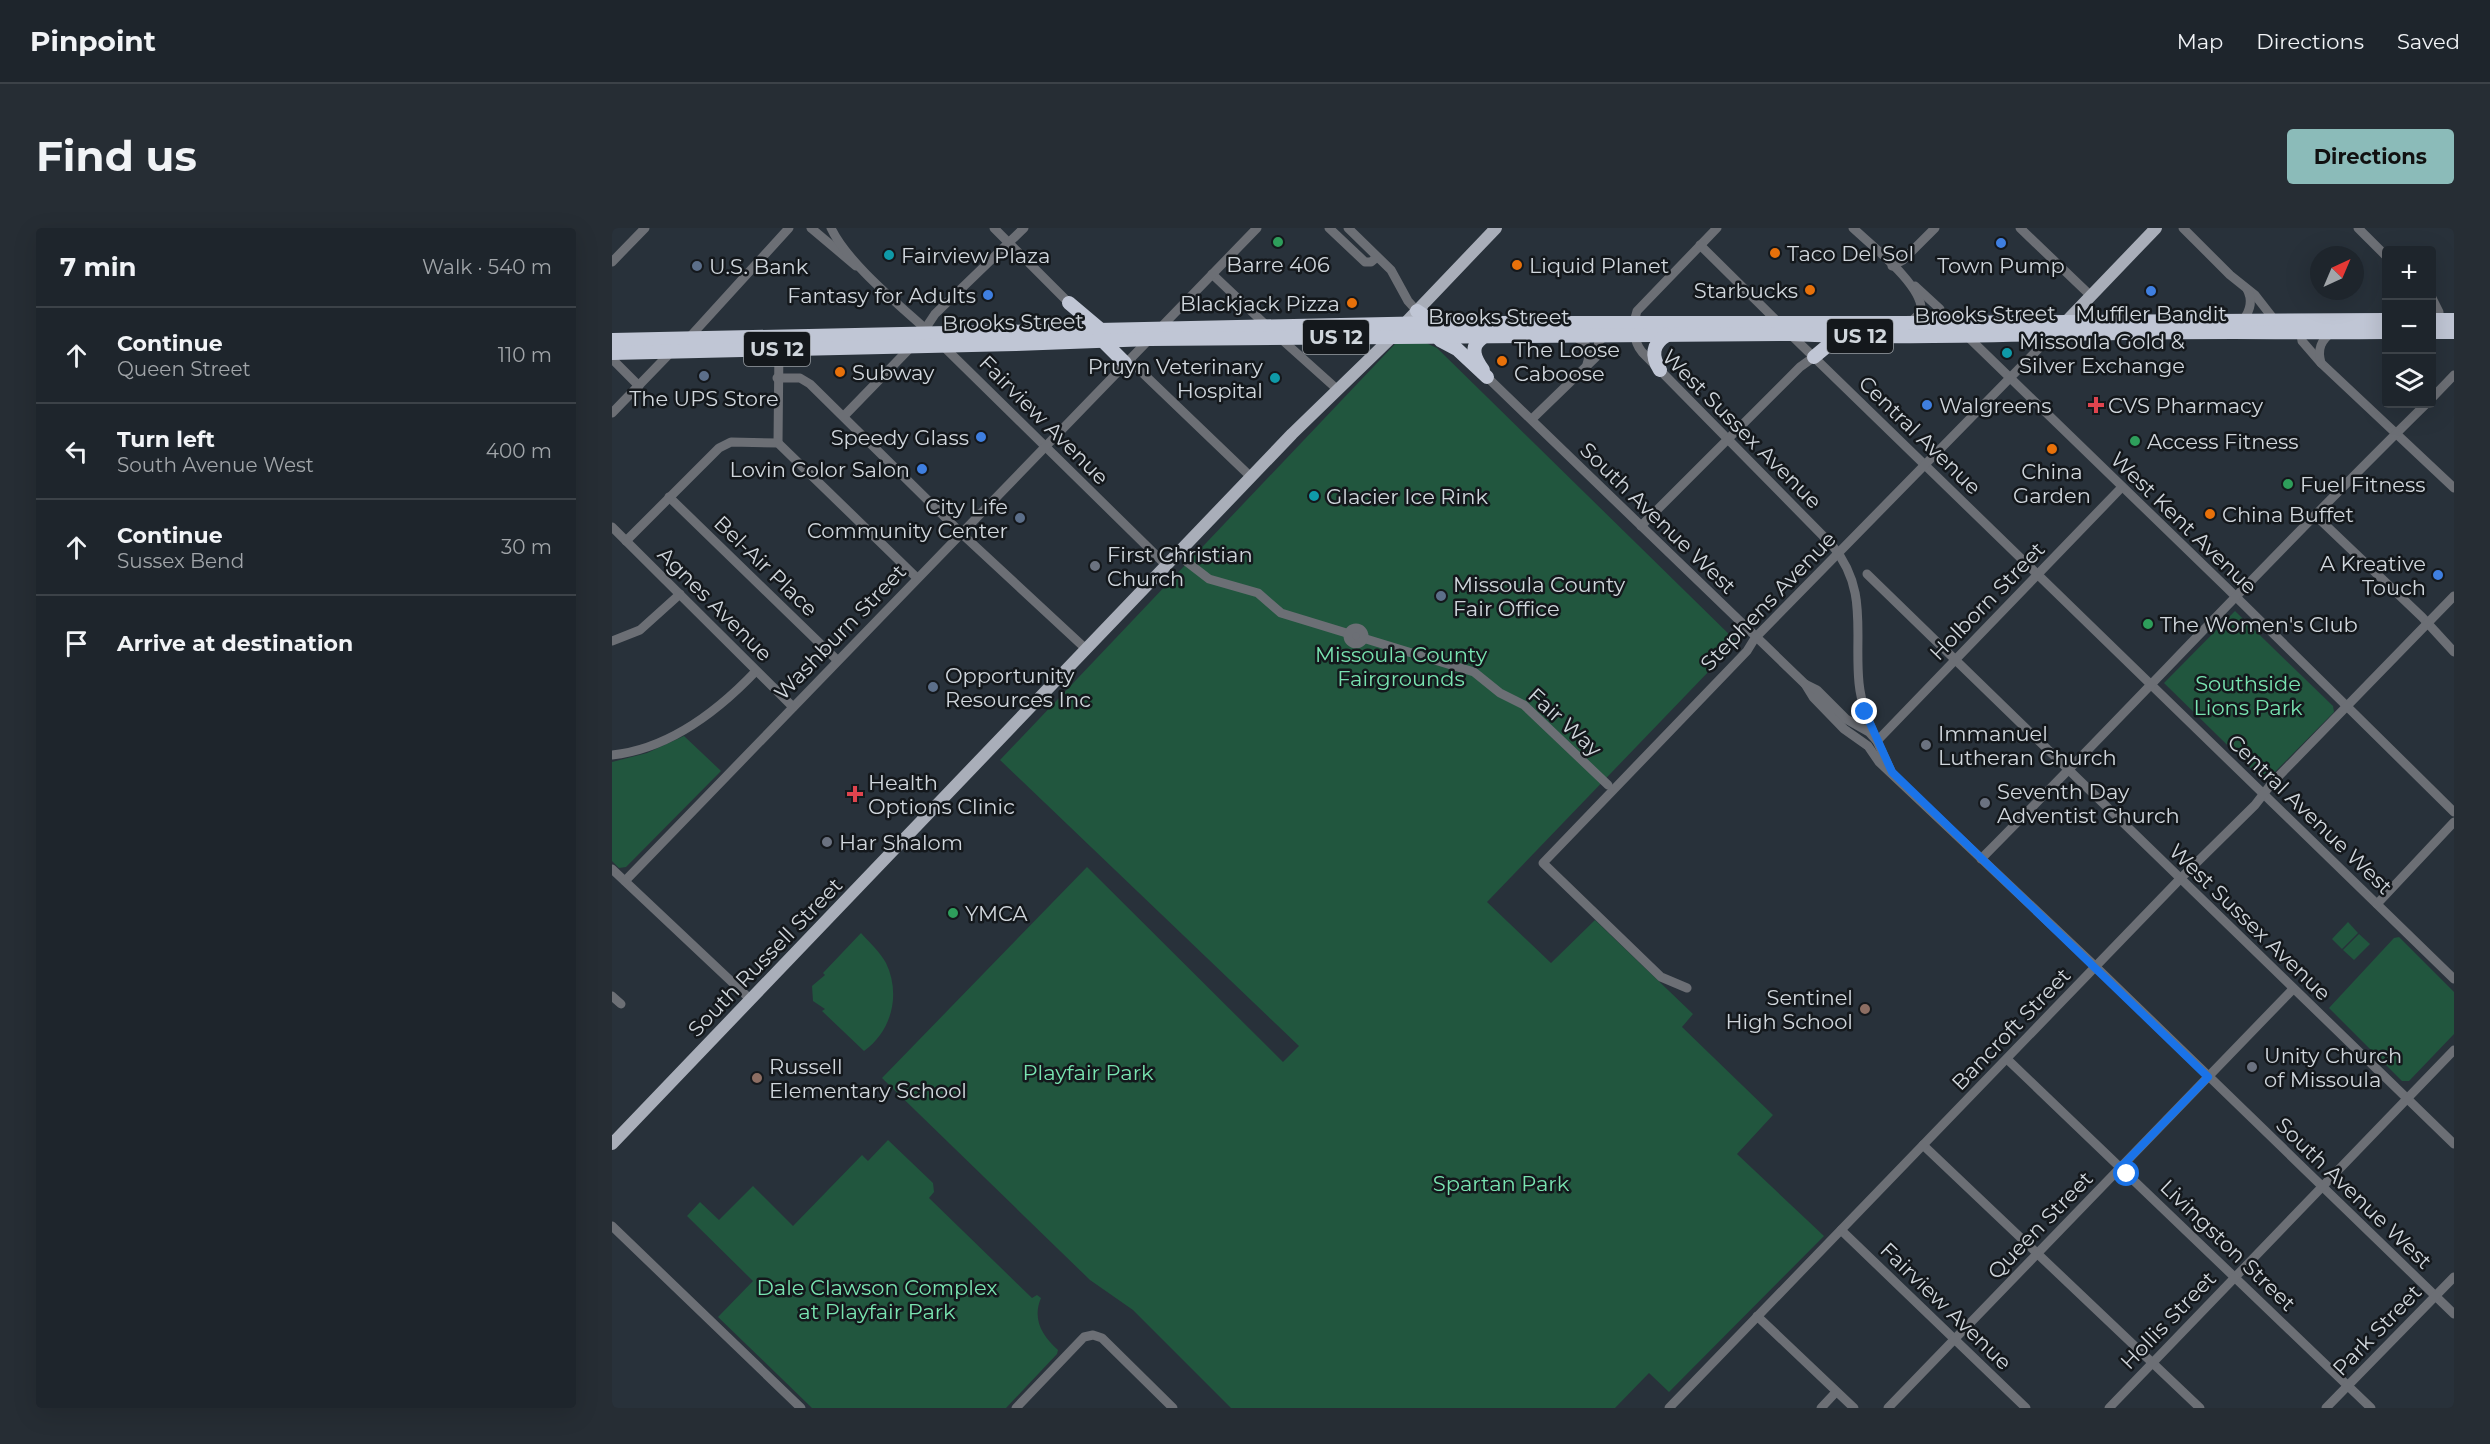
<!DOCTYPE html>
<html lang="en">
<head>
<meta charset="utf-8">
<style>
	:root { --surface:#1e252c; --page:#262d34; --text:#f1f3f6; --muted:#a1a5a9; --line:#3c4248; --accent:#8bbbb9 }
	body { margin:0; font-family:Montserrat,sans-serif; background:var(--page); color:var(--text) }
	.controls { position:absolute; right:18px; top:18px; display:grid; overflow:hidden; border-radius:6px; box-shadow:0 6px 24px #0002 }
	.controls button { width:54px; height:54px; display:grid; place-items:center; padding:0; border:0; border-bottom:2px solid var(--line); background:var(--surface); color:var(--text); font:30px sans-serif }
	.compass { position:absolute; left:1698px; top:18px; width:54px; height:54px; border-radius:50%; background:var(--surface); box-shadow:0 6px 24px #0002; rotate:44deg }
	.stop { position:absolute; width:18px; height:18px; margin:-14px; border:4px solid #1a73e8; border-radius:50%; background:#fff }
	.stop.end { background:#1a73e8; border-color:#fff; box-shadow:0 2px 6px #0008 }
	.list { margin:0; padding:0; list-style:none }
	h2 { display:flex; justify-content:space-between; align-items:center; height:78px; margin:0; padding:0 24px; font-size:26px }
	h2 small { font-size:20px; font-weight:400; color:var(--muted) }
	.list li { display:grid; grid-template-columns:39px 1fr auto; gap:18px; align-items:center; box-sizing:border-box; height:96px; padding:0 24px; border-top:2px solid var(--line) }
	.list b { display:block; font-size:22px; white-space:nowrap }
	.list p { margin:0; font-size:20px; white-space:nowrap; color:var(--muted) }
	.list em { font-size:20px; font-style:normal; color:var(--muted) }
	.icon { flex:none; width:33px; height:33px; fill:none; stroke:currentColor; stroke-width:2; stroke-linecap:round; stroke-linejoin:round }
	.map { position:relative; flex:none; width:1842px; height:1180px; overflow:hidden; border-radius:6px }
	header { display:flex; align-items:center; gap:36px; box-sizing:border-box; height:84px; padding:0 30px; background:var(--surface); border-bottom:2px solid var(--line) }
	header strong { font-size:28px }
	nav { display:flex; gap:33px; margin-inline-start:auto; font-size:21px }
	.intro { display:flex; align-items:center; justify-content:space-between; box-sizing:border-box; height:144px; padding:0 36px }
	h1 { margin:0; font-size:42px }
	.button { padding:15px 27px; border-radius:6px; background:var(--accent); color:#111; font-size:21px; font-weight:700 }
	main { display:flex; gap:36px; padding:0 36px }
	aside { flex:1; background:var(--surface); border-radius:6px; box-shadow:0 6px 24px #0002 }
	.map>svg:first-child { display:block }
	.green { fill:#21563e }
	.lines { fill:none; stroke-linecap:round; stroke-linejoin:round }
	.minor { stroke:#6c6f75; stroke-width:9 }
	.major { stroke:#a9aeb9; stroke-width:12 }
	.highway { stroke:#c0c6d5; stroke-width:14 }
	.route { stroke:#1a73e8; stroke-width:8 }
	.leisure-dot { fill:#2e9e5b; stroke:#14181c; stroke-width:2 }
	.shop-dot { fill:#3f7fe0; stroke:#14181c; stroke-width:2 }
	.food-dot { fill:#e8710a; stroke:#14181c; stroke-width:2 }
	.culture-dot { fill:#0f9aa8; stroke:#14181c; stroke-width:2 }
	.service-dot { fill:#5c6f8a; stroke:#14181c; stroke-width:2 }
	.health-dot { fill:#e0444e; stroke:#14181c; stroke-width:2 }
	.worship-dot { fill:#6b7280; stroke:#14181c; stroke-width:2 }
	.education-dot { fill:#8d6e63; stroke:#14181c; stroke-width:2 }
	.labels { text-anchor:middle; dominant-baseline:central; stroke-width:5; stroke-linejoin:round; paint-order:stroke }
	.shield { fill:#14181c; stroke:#989da2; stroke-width:1.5 }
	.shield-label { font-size:20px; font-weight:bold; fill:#d0d6dc }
	.poi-label { font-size:21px; fill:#d0d6dc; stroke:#14181c; text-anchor:start }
	.street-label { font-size:21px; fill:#d0d6dc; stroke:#14181c }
	.park-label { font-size:21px; fill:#79e4b1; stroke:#14181c }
</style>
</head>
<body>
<header>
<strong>Pinpoint</strong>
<nav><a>Map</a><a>Directions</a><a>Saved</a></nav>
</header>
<div class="intro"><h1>Find us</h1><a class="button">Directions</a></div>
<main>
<aside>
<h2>7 min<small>Walk · 540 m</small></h2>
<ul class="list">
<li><svg class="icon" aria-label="ahead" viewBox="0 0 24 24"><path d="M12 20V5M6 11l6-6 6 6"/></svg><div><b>Continue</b><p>Queen Street</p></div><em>110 m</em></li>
<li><svg class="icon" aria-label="left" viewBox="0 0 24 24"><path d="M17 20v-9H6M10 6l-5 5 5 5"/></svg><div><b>Turn left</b><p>South Avenue West</p></div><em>400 m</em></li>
<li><svg class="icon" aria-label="ahead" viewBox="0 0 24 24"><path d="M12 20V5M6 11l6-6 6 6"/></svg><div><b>Continue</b><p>Sussex Bend</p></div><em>30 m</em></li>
<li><svg class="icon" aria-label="arrive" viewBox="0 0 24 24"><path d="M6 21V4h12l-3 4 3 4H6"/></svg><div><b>Arrive at destination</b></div></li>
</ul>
</aside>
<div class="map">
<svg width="1842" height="1180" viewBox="0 0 1842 1180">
	<rect width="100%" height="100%" fill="#28313a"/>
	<g class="green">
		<path d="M 814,115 L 825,120 L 1125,414 L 875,674 L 939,735 L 983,692 L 1081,786 L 1070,799 L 1161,887 L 1125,926 L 1212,1008 L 1057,1164 L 1037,1145 L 1003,1180 L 619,1180 L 521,1082 L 478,1052 L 270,850 L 475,639 L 671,834 L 687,818 L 388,532 L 783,116 Z"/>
		<path d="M 1623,383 L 1721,478 L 1722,484 L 1653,554 L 1552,455 Z"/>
		<path d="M 72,508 L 109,543 L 14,639 L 7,640 L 0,633 L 0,534 L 35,525 Z"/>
		<path d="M 1736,694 L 1746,705 L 1730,721 L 1720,711 Z"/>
		<path d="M 249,705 C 257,714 268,724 274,735 C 289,766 280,803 252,823 L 210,783 L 213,781 L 201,773 L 200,758 L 213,747 L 211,745 Z"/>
		<path d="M 1747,706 L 1758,716 L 1742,732 L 1731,722 Z"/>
		<path d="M 1787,709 L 1842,764 L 1842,806 L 1797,853 L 1790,853 L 1717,780 L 1782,710 Z"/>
		<path d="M 276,912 L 321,955 L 322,964 L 317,970 L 420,1070 L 425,1067 L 429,1070 C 420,1091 430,1108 446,1122 L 445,1126 L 394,1180 L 200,1180 L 106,1089 L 141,1053 L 75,988 L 88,974 L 107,992 L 141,958 L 181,998 L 250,927 L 256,933 Z"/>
	</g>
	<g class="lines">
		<g class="minor">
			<path d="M 199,0 L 244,38"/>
			<path d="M 219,0 C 235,35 290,79 319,106"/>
			<path d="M 382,0 L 457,75"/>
			<path d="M 717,0 L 753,34 L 759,34 L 765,29"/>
			<path d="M 736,0 L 779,42 L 796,73 L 805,83"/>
			<path d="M 1105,0 L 1025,83 C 1020,96 1021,113 1030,124 L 1220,317 C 1257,362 1242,404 1247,455 C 1249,476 1257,495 1265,513"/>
			<path d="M 1241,0 C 1259,17 1313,59 1309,84 L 1299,94"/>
			<path d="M 1408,0 L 1479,68"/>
			<path d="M 1571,0 L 1618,47 L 1643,67 L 1664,94"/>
			<path d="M 1746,0 L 1774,28"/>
			<path d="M 1088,17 L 1167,95"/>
			<path d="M 0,34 L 33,0"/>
			<path d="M 1280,38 L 1291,32 L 1323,0"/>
			<path d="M 600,46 L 656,99"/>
			<path d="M 1303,58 L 1328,81 L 1328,95"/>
			<path d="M 1820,70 L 1827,84 L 1827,96"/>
			<path d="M 1631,92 C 1638,83 1641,72 1635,61"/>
			<path d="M 1688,100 L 1690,113 L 1709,135 L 1842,260"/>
			<path d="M 313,101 L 323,86 L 412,0"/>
			<path d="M 1177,105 L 1842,751"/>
			<path d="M 1354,107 L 1615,360 L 1842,584"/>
			<path d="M 962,108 C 974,114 980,123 975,136"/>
			<path d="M 668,110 L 726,162"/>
			<path d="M 75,112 L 177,0"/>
			<path d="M 329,116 L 554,337"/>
			<path d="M 0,131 L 27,158"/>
			<path d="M 517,132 L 639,249"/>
			<path d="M 1709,135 C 1705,121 1709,112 1720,104"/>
			<path d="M 875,149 L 1193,456 L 1201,469 L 1232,501 L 1256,518 L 1267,534 L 1484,739 L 1842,1086"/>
			<path d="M 165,150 L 188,150 L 198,156 L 350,306 L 474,421"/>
			<path d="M 1820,170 L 1842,147"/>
			<path d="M 0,185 L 61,122"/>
			<path d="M 232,188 L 300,118"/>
			<path d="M 920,191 L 984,129 L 987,113 L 993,108"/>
			<path d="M 166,215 L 167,118"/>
			<path d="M 57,269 L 225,432"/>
			<path d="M 1703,287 L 1810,389 L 1842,424"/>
			<path d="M 1029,298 L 1188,139 L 1202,129"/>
			<path d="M 0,299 L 181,479"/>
			<path d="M 14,313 L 107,220 L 119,214 L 166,215 L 305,350"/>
			<path d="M 575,334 L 597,351 L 646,365 L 669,385 L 862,444 L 888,465 L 912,477 L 996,557"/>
			<path d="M 1255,346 L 1842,916"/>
			<circle cx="744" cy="408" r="8"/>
			<path d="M 0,413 L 28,402 L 68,366"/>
			<path d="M 1193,456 L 1205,462 L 1234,491 L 1257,504 L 1265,513 L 1279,543"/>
			<path d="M 1265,513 L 1510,259"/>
			<path d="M 0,527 C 57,521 106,483 144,443"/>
			<path d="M 1369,631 C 1519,480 1663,324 1814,176"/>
			<path d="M 0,641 L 138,771"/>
			<path d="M 13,653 L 645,0"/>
			<path d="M 1765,676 L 1842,594"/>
			<path d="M 1075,760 L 1049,749 L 931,635 L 1135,423 L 1143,410 L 1441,106"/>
			<path d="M 0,768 L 9,776"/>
			<path d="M 1395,831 L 1759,1180"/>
			<path d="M 1311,917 L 1588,1180"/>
			<path d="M 0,998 L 189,1180"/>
			<path d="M 1229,1002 L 1414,1180"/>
			<path d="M 1145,1088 L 1242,1180"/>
			<path d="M 404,1180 L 472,1109 L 481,1107 L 490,1110 L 561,1180"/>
			<path d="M 1057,1180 L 1568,651 L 1643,577 L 1660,555 L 1842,368"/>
			<path d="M 1209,1180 L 1224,1164"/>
			<path d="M 1276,1180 L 1681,761"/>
			<path d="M 1497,1180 L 1842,822"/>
			<path d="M 1714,1180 L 1842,1049"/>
		</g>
		<g class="major">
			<path d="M 1449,99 L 1544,0"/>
			<path d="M 0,916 L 680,206 L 780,109 L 884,0"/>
		</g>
		<g class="highway">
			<path d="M 457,75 L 489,102"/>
			<path d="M 805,83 L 823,95"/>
			<path d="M 1820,92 L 1842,92"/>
			<path d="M 1820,104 L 1842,104"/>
			<path d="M 870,110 C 857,119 863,131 871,142"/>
			<path d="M 0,112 L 823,95 L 1290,95 L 1774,92"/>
			<path d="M 828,112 L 845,121 L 875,149"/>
			<path d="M 491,113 L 513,135"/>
			<path d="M 0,125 L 404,116 L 538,111 L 1178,106 C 1290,111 1403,106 1515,105 C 1602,103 1688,105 1774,104"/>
			<path d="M 1202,129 L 1227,108"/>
			<path d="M 1048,142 C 1039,128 1040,116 1055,107"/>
		</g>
	</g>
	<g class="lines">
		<path class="route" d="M 1253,484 L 1280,544 L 1596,849 L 1508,940 L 1515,946"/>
	</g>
	<g class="leisure-dot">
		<circle cx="666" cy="14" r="6"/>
		<circle cx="1523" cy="213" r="6"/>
		<circle cx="1676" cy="256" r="6"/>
		<circle cx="1536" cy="396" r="6"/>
		<circle cx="341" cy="685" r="6"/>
	</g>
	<g class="shop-dot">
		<circle cx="1389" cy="15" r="6"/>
		<circle cx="1539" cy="63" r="6"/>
		<circle cx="376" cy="67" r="6"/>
		<circle cx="1315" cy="177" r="6"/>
		<circle cx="369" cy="209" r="6"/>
		<circle cx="310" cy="241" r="6"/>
		<circle cx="1826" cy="347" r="6"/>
	</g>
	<g class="food-dot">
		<circle cx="1163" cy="25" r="6"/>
		<circle cx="905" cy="37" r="6"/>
		<circle cx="1198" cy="62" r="6"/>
		<circle cx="740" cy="75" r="6"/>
		<circle cx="890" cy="133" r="6"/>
		<circle cx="228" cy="144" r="6"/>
		<circle cx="1440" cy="221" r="6"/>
		<circle cx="1598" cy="286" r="6"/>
	</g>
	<g class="culture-dot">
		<circle cx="277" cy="27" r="6"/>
		<circle cx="1395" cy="125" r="6"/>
		<circle cx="663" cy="150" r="6"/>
		<circle cx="702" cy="268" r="6"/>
	</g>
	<g class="service-dot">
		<circle cx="85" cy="38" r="6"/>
		<circle cx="92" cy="148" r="6"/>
		<circle cx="408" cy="290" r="6"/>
		<circle cx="829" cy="368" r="6"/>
		<circle cx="321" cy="459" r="6"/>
	</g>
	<g class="health-dot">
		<path d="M1481 168h6v6h6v6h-6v6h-6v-6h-6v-6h6z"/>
		<path d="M240 557h6v6h6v6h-6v6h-6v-6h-6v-6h6z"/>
	</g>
	<g class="worship-dot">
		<circle cx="483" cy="338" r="6"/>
		<circle cx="1314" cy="517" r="6"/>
		<circle cx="1373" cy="575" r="6"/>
		<circle cx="215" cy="614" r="6"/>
		<circle cx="1640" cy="839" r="6"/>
	</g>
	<g class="education-dot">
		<circle cx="1253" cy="781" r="6"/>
		<circle cx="145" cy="850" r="6"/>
	</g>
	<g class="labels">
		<g class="shield">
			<rect x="1215" y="91" width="66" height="34" rx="4.5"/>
			<rect x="691" y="92" width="66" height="34" rx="4.5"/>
			<rect x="132" y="104" width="66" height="34" rx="4.5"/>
		</g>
		<g class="shield-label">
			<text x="1248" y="108">US 12</text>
			<text x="724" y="109">US 12</text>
			<text x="165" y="121">US 12</text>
		</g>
		<g class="poi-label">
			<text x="1175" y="25">Taco Del Sol</text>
			<text x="289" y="27">Fairview Plaza</text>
			<text x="666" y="36" text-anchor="middle">Barre 406</text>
			<text x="917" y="37">Liquid Planet</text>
			<text x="1389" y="37" text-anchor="middle">Town Pump</text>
			<text x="97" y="38">U.S. Bank</text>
			<text x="1186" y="62" text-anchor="end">Starbucks</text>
			<text x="364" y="67" text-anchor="end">Fantasy for Adults</text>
			<text x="728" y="75" text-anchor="end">Blackjack Pizza</text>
			<text x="1539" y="85" text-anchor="middle">Muffler Bandit</text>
			<text x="1407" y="113">Missoula Gold &amp;<tspan x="1407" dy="24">Silver Exchange</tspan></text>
			<text x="902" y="121">The Loose<tspan x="902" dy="24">Caboose</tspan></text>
			<text x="651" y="138" text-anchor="end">Pruyn Veterinary<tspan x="651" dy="24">Hospital</tspan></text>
			<text x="240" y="144">Subway</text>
			<text x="92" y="170" text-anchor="middle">The UPS Store</text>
			<text x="1327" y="177">Walgreens</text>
			<text x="1496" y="177">CVS Pharmacy</text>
			<text x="357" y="209" text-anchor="end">Speedy Glass</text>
			<text x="1535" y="213">Access Fitness</text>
			<text x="298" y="241" text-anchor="end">Lovin Color Salon</text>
			<text x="1440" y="243" text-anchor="middle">China<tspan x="1440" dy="24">Garden</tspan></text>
			<text x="1688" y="256">Fuel Fitness</text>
			<text x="714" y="268">Glacier Ice Rink</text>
			<text x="396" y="278" text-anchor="end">City Life<tspan x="396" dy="24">Community Center</tspan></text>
			<text x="1610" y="286">China Buffet</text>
			<text x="495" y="326">First Christian<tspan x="495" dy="24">Church</tspan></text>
			<text x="1814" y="335" text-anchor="end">A Kreative<tspan x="1814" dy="24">Touch</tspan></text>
			<text x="841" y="356">Missoula County<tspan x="841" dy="24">Fair Office</tspan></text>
			<text x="1548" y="396">The Women's Club</text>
			<text x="333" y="447">Opportunity<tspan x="333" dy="24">Resources Inc</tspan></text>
			<text x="1326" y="505">Immanuel<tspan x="1326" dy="24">Lutheran Church</tspan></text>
			<text x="256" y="554">Health<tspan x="256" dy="24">Options Clinic</tspan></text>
			<text x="1385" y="563">Seventh Day<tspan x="1385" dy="24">Adventist Church</tspan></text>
			<text x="227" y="614">Har Shalom</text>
			<text x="353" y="685">YMCA</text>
			<text x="1241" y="769" text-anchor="end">Sentinel<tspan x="1241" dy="24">High School</tspan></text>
			<text x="1652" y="827">Unity Church<tspan x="1652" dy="24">of Missoula</tspan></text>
			<text x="157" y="838">Russell<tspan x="157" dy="24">Elementary School</tspan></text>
		</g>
		<g class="street-label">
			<text transform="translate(1373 86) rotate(-1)">Brooks Street</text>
			<text x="887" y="88">Brooks Street</text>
			<text transform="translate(401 94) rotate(-1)">Brooks Street</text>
			<text transform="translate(432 192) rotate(45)">Fairview Avenue</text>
			<text transform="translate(1130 201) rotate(45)">West Sussex Avenue</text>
			<text transform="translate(1308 207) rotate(44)">Central Avenue</text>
			<text transform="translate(1046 290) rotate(44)">South Avenue West</text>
			<text transform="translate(1572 295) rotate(44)">West Kent Avenue</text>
			<text transform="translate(154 338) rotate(44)">Bel-Air Place</text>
			<text transform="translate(1156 373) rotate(-46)">Stephens Avenue</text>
			<text transform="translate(1375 373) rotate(-46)">Holborn Street</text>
			<text transform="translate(103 376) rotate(45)">Agnes Avenue</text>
			<text transform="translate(228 404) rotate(-46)">Washburn Street</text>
			<text transform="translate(953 494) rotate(42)">Fair Way</text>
			<text transform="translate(1698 586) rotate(44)">Central Avenue West</text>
			<text transform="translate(1638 694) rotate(44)">West Sussex Avenue</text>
			<text transform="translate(153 729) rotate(-46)">South Russell Street</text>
			<text transform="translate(1399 801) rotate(-46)">Bancroft Street</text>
			<text transform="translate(1742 965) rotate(44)">South Avenue West</text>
			<text transform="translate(1428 997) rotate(-46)">Queen Street</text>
			<text transform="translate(1616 1017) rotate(44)">Livingston Street</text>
			<text transform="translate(1334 1078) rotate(44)">Fairview Avenue</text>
			<text transform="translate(1556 1092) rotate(-46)">Hollis Street</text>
			<text transform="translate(1765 1102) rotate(-46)">Park Street</text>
		</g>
		<g class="park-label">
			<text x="789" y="426">Missoula County<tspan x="789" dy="24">Fairgrounds</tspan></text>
			<text x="1636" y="455">Southside<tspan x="1636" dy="24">Lions Park</tspan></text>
			<text x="476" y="844">Playfair Park</text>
			<text x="889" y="955">Spartan Park</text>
			<text x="265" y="1059">Dale Clawson Complex<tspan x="265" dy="24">at Playfair Park</tspan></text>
		</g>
	</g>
</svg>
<div class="controls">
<button>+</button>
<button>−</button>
<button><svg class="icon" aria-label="layers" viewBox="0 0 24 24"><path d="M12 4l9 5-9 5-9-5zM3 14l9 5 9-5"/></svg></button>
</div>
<svg class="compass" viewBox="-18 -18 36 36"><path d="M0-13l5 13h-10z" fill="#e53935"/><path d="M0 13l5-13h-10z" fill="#a1a5a9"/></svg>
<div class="stop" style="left:1515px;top:946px"></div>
<div class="stop end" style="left:1253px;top:484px"></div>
</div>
</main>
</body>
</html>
